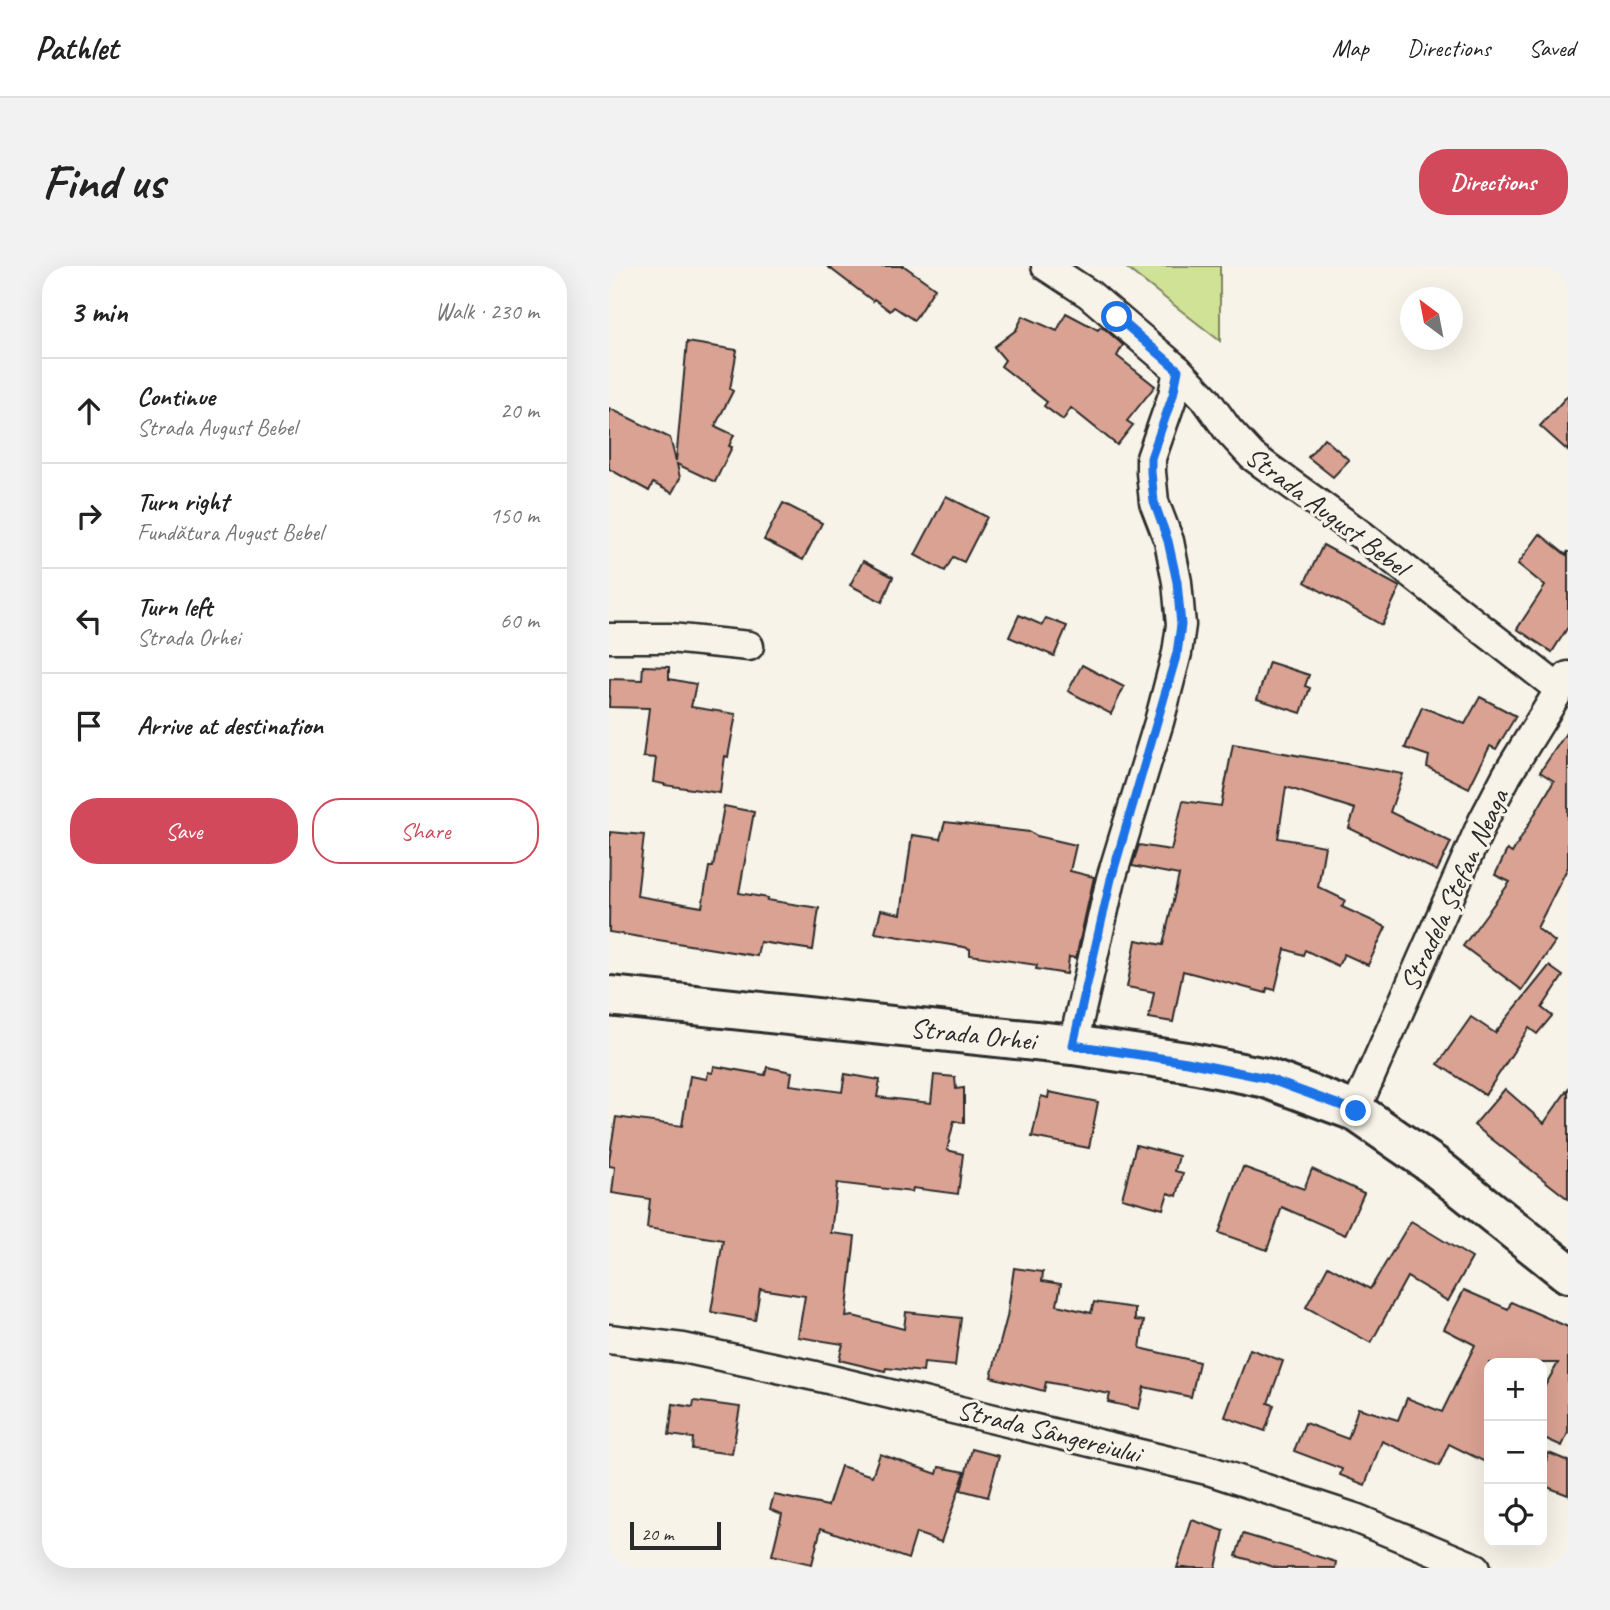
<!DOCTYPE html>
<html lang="en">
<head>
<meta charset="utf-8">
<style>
	:root { --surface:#fff; --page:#f2f2f2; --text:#222; --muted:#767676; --line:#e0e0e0; --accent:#d1495b }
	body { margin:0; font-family:Caveat,sans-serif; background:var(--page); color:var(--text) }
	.controls { position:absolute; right:21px; bottom:21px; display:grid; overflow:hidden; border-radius:14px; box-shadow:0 7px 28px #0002 }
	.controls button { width:63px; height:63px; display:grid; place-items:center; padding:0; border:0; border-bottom:2px solid var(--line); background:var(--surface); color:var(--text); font:35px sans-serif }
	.compass { position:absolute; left:791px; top:21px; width:63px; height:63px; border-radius:50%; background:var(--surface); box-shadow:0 7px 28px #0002; rotate:328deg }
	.scale { position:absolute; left:21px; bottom:18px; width:91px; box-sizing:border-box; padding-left:7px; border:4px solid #2b2b2b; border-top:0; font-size:19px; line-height:24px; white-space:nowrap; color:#2b2b2b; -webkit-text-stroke:5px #f7f3e8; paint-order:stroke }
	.stop { position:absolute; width:21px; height:21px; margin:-16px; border:5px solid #1a73e8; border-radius:50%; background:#fff }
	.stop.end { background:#1a73e8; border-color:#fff; box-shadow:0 2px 7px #0008 }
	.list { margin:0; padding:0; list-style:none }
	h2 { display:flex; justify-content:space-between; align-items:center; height:91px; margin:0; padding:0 28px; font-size:30px }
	h2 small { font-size:23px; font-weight:400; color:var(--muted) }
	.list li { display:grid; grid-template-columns:46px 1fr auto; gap:21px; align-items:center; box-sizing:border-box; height:105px; padding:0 28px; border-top:2px solid var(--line) }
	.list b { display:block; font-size:26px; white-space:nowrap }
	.list p { margin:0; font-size:23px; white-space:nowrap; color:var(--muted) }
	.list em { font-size:23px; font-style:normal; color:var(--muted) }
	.actions { display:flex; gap:14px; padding:21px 28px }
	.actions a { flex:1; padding:16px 0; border:2px solid var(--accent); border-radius:28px; text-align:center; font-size:24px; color:var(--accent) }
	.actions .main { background:var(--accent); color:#fff }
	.icon { flex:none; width:38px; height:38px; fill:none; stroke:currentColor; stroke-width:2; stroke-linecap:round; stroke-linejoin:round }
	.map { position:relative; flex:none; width:959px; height:1302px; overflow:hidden; border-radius:28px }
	header { display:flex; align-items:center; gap:42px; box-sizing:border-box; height:98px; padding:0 35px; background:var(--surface); border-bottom:2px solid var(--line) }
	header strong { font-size:33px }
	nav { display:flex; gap:38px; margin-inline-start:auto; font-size:24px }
	.intro { display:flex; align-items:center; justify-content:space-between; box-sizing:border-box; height:168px; padding:0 42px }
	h1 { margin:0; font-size:49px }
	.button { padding:18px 32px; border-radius:28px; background:var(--accent); color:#fff; font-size:24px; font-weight:700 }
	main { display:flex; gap:42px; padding:0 42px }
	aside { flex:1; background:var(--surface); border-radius:28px; box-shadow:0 7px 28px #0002 }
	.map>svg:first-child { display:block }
	.green { fill:#d0e296; stroke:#7e8660; stroke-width:2 }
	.building { fill:#daa293; stroke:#2b2b2b; stroke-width:2 }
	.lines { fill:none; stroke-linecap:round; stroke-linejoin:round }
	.street-casing { stroke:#2b2b2b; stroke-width:33 }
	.secondary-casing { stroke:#2b2b2b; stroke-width:44 }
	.street { stroke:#f7f3e8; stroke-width:28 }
	.secondary { stroke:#f7f3e8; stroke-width:38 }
	.route { stroke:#1a73e8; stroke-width:9 }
	.labels { text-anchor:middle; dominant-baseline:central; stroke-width:6; stroke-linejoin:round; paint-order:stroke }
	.street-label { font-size:28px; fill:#2b2b2b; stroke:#f7f3e8 }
</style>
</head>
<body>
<header>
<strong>Pathlet</strong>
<nav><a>Map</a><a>Directions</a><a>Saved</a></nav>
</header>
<div class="intro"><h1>Find us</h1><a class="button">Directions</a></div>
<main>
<aside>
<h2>3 min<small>Walk · 230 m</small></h2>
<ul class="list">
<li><svg class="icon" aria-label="ahead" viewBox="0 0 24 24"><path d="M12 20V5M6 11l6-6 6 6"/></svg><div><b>Continue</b><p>Strada August Bebel</p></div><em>20 m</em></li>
<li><svg class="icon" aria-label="right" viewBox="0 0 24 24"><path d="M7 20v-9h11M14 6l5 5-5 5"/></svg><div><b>Turn right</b><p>Fundătura August Bebel</p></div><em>150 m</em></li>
<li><svg class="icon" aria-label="left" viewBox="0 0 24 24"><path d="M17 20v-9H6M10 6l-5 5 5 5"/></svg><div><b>Turn left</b><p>Strada Orhei</p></div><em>60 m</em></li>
<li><svg class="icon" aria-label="arrive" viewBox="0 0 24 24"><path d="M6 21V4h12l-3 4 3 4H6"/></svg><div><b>Arrive at destination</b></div></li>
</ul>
<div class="actions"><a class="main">Save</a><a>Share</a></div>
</aside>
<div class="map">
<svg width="959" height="1302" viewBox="0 0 959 1302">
	<rect width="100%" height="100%" fill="#f7f3e8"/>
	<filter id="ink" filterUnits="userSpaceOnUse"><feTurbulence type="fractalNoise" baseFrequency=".0143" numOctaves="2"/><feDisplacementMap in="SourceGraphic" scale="14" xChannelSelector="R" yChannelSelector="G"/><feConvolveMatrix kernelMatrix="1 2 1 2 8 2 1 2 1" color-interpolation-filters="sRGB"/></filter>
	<g filter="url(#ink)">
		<path class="green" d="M 515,0 L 611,0 L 611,75 Z"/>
		<g class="building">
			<path d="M 218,0 L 295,0 L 326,22 L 305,54 L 285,41 L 281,45 L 265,33 L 264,35 Z"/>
			<path d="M 457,47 L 489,64 L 491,61 L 496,63 L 514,79 L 508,90 L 546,120 L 518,155 L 524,159 L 508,179 L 462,142 L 454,154 L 435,140 L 438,136 L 392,100 L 396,94 L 385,81 L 407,64 L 414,50 L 448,65 Z"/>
			<path d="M 78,76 L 128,84 L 121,123 L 124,125 L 106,160 L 125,169 L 120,180 L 123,181 L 106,216 L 68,198 L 71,212 L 63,227 L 44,217 L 40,225 L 0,203 L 0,142 L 61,172 L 67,195 Z"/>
			<path d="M 959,129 L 959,185 L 931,160 Z"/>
			<path d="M 715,172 L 740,194 L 724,211 L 699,191 Z"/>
			<path d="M 337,230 L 378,251 L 355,296 L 344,291 L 336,305 L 306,289 Z"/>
			<path d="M 174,237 L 213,257 L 194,294 L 155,274 Z"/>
			<path d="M 931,268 L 957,289 L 959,285 L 959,361 L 943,386 L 908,363 L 936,320 L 909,298 Z"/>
			<path d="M 714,279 L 791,321 L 773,359 L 696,316 Z"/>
			<path d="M 254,295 L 284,311 L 273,336 L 241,319 Z"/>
			<path d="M 410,349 L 433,359 L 437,352 L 458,360 L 445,390 L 400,371 Z"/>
			<path d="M 660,396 L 700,409 L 696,420 L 701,422 L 692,447 L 648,433 Z"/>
			<path d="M 473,399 L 515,421 L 502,448 L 459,425 Z"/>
			<path d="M 34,400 L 60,401 L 60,413 L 87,418 L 82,441 L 127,448 L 119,491 L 116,490 L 111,527 L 55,519 L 55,518 L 44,516 L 47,492 L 34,491 L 40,442 L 0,441 L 1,413 L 33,414 Z"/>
			<path d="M 871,431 L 907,450 L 887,483 L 881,480 L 860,522 L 818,501 L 820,490 L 796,482 L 813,441 L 856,458 Z"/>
			<path d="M 959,464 L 959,601 L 928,662 L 946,676 L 913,724 L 854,680 L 901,616 L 886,609 L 898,584 L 903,587 L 945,515 L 931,506 Z"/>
			<path d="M 624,478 L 794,508 L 781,546 L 842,576 L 828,605 L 740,562 L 746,543 L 677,521 L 669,572 L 716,580 L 709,621 L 736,634 L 733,641 L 777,661 L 759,699 L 735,688 L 729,700 L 696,684 L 694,689 L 676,683 L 666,724 L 658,722 L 657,727 L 574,705 L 564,756 L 540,752 L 545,726 L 518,721 L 527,674 L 554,679 L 570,609 L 523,600 L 530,579 L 562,584 L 574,535 L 612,540 Z"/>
			<path d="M 115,540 L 145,546 L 130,627 L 159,632 L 158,634 L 210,642 L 204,684 L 151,676 L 148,690 L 0,666 L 1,566 L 35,569 L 28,630 L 93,641 L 100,601 L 104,601 Z"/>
			<path d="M 336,556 L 421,566 L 428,570 L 467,579 L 461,605 L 485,611 L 467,692 L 460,691 L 458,708 L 427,703 L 428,699 L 361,689 L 361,683 L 355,681 L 266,667 L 272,644 L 292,648 L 303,569 L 331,573 Z"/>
			<path d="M 940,700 L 954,710 L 933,742 L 943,750 L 928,768 L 920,762 L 876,829 L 829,798 L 862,751 L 886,767 Z"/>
			<path d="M 105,800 L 156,809 L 158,801 L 183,806 L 181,819 L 233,826 L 236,808 L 271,814 L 268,831 L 322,837 L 325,809 L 346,811 L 347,823 L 355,822 L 355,857 L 345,855 L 338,884 L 354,888 L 349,928 L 304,922 L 303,926 L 228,917 L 222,967 L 246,970 L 237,1051 L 244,1050 L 295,1063 L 297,1046 L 352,1052 L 346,1100 L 315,1097 L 314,1106 L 277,1102 L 276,1105 L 230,1094 L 234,1078 L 189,1071 L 196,1030 L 151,1023 L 146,1054 L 102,1046 L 114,974 L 38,962 L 41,933 L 3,927 L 6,901 L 0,900 L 0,894 L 7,851 L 73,860 L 81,810 L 98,813 L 99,806 L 104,807 Z"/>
			<path d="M 896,823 L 935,857 L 959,823 L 959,933 L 865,859 Z"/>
			<path d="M 440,826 L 489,836 L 480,882 L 423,871 L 432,830 L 439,832 Z"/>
			<path d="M 527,879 L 570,890 L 566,905 L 574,907 L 568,930 L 559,927 L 554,943 L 513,932 Z"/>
			<path d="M 634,901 L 695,923 L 703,903 L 755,927 L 736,969 L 673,941 L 658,984 L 610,967 Z"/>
			<path d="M 802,955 L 863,992 L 839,1035 L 798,1011 L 762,1077 L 697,1041 L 719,1000 L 761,1023 Z"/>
			<path d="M 405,1002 L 434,1006 L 433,1015 L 452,1018 L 448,1039 L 482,1047 L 485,1036 L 526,1042 L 526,1054 L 535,1055 L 531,1082 L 590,1096 L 582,1131 L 535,1121 L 530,1143 L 499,1136 L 501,1128 L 437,1116 L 435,1125 L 382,1111 L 398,1051 Z"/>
			<path d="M 855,1024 L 899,1043 L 902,1036 L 959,1061 L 959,1167 L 953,1180 L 933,1171 L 933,1125 L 949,1097 L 880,1097 L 880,1198 L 840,1178 L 830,1200 L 773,1175 L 756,1219 L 731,1209 L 733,1203 L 685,1185 L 696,1157 L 739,1173 L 749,1142 L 789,1154 L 798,1132 L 833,1146 L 866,1079 L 835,1063 Z"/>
			<path d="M 641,1083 L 674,1095 L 659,1137 L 665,1139 L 656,1165 L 616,1151 Z"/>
			<path d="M 85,1135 L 131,1141 L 123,1188 L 83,1183 L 84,1172 L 60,1169 L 64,1138 L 84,1141 Z"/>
			<path d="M 363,1183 L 390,1190 L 379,1231 L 352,1224 Z"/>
			<path d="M 940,1187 L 959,1195 L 959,1229 L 933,1219 L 933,1206 Z"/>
			<path d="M 271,1188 L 328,1208 L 330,1201 L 356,1206 L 332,1276 L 307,1267 L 299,1293 L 212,1262 L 203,1298 L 163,1289 L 173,1248 L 161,1243 L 165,1229 L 219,1240 L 232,1200 L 263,1210 Z"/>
			<path d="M 583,1254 L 615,1265 L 607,1302 L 568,1302 Z"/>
			<path d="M 634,1268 L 727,1296 L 726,1302 L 668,1302 L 627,1290 Z"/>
		</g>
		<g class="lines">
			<defs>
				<g id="street">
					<path d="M 437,0 L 480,28 L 569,104 L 596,132 L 619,164 L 643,190 L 754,270 L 950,423"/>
					<path d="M 0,372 L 61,372 L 140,380"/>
					<path d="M 464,779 L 502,613 L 550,456 L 568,387 L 572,359 L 568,316 L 560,275 L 545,236 L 542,206 L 542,192 L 564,129 L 569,104"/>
					<path d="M 746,845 L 874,555 L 898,509 L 959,410"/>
					<path d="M 0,1073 L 74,1082 L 206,1110 L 602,1205 L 746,1252 L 867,1302"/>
				</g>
				<path id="secondary" d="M 0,730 L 464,779 L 578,796 L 657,812 L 746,845 L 824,899 L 959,1007"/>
			</defs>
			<use href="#street" class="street-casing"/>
			<use href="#secondary" class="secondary-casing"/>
			<use href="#street" class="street"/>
			<use href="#secondary" class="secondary"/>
		</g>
	</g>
	<g class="lines" filter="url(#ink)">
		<path class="route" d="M 508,51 L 569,104 L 564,129 L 542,192 L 542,206 L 545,236 L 559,275 L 568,316 L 572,359 L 568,387 L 502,613 L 464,779 L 578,796 L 657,812 L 747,845"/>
	</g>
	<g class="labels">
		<g class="street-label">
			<text transform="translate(718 245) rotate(37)">Strada August Bebel</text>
			<text transform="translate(845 624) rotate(-65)">Stradela Ștefan Neaga</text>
			<text transform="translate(364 768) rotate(6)">Strada Orhei</text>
			<text transform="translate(440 1165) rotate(14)">Strada Sângereiului</text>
		</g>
	</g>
</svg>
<div class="controls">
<button>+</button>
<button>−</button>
<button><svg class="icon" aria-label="locate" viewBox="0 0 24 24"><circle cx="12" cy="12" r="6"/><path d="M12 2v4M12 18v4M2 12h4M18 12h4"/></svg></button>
</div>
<svg class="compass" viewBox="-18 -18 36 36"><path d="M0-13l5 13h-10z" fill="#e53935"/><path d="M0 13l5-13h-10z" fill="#767676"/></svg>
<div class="scale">20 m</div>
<div class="stop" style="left:508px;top:51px"></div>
<div class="stop end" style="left:747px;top:845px"></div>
</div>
</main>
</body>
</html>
